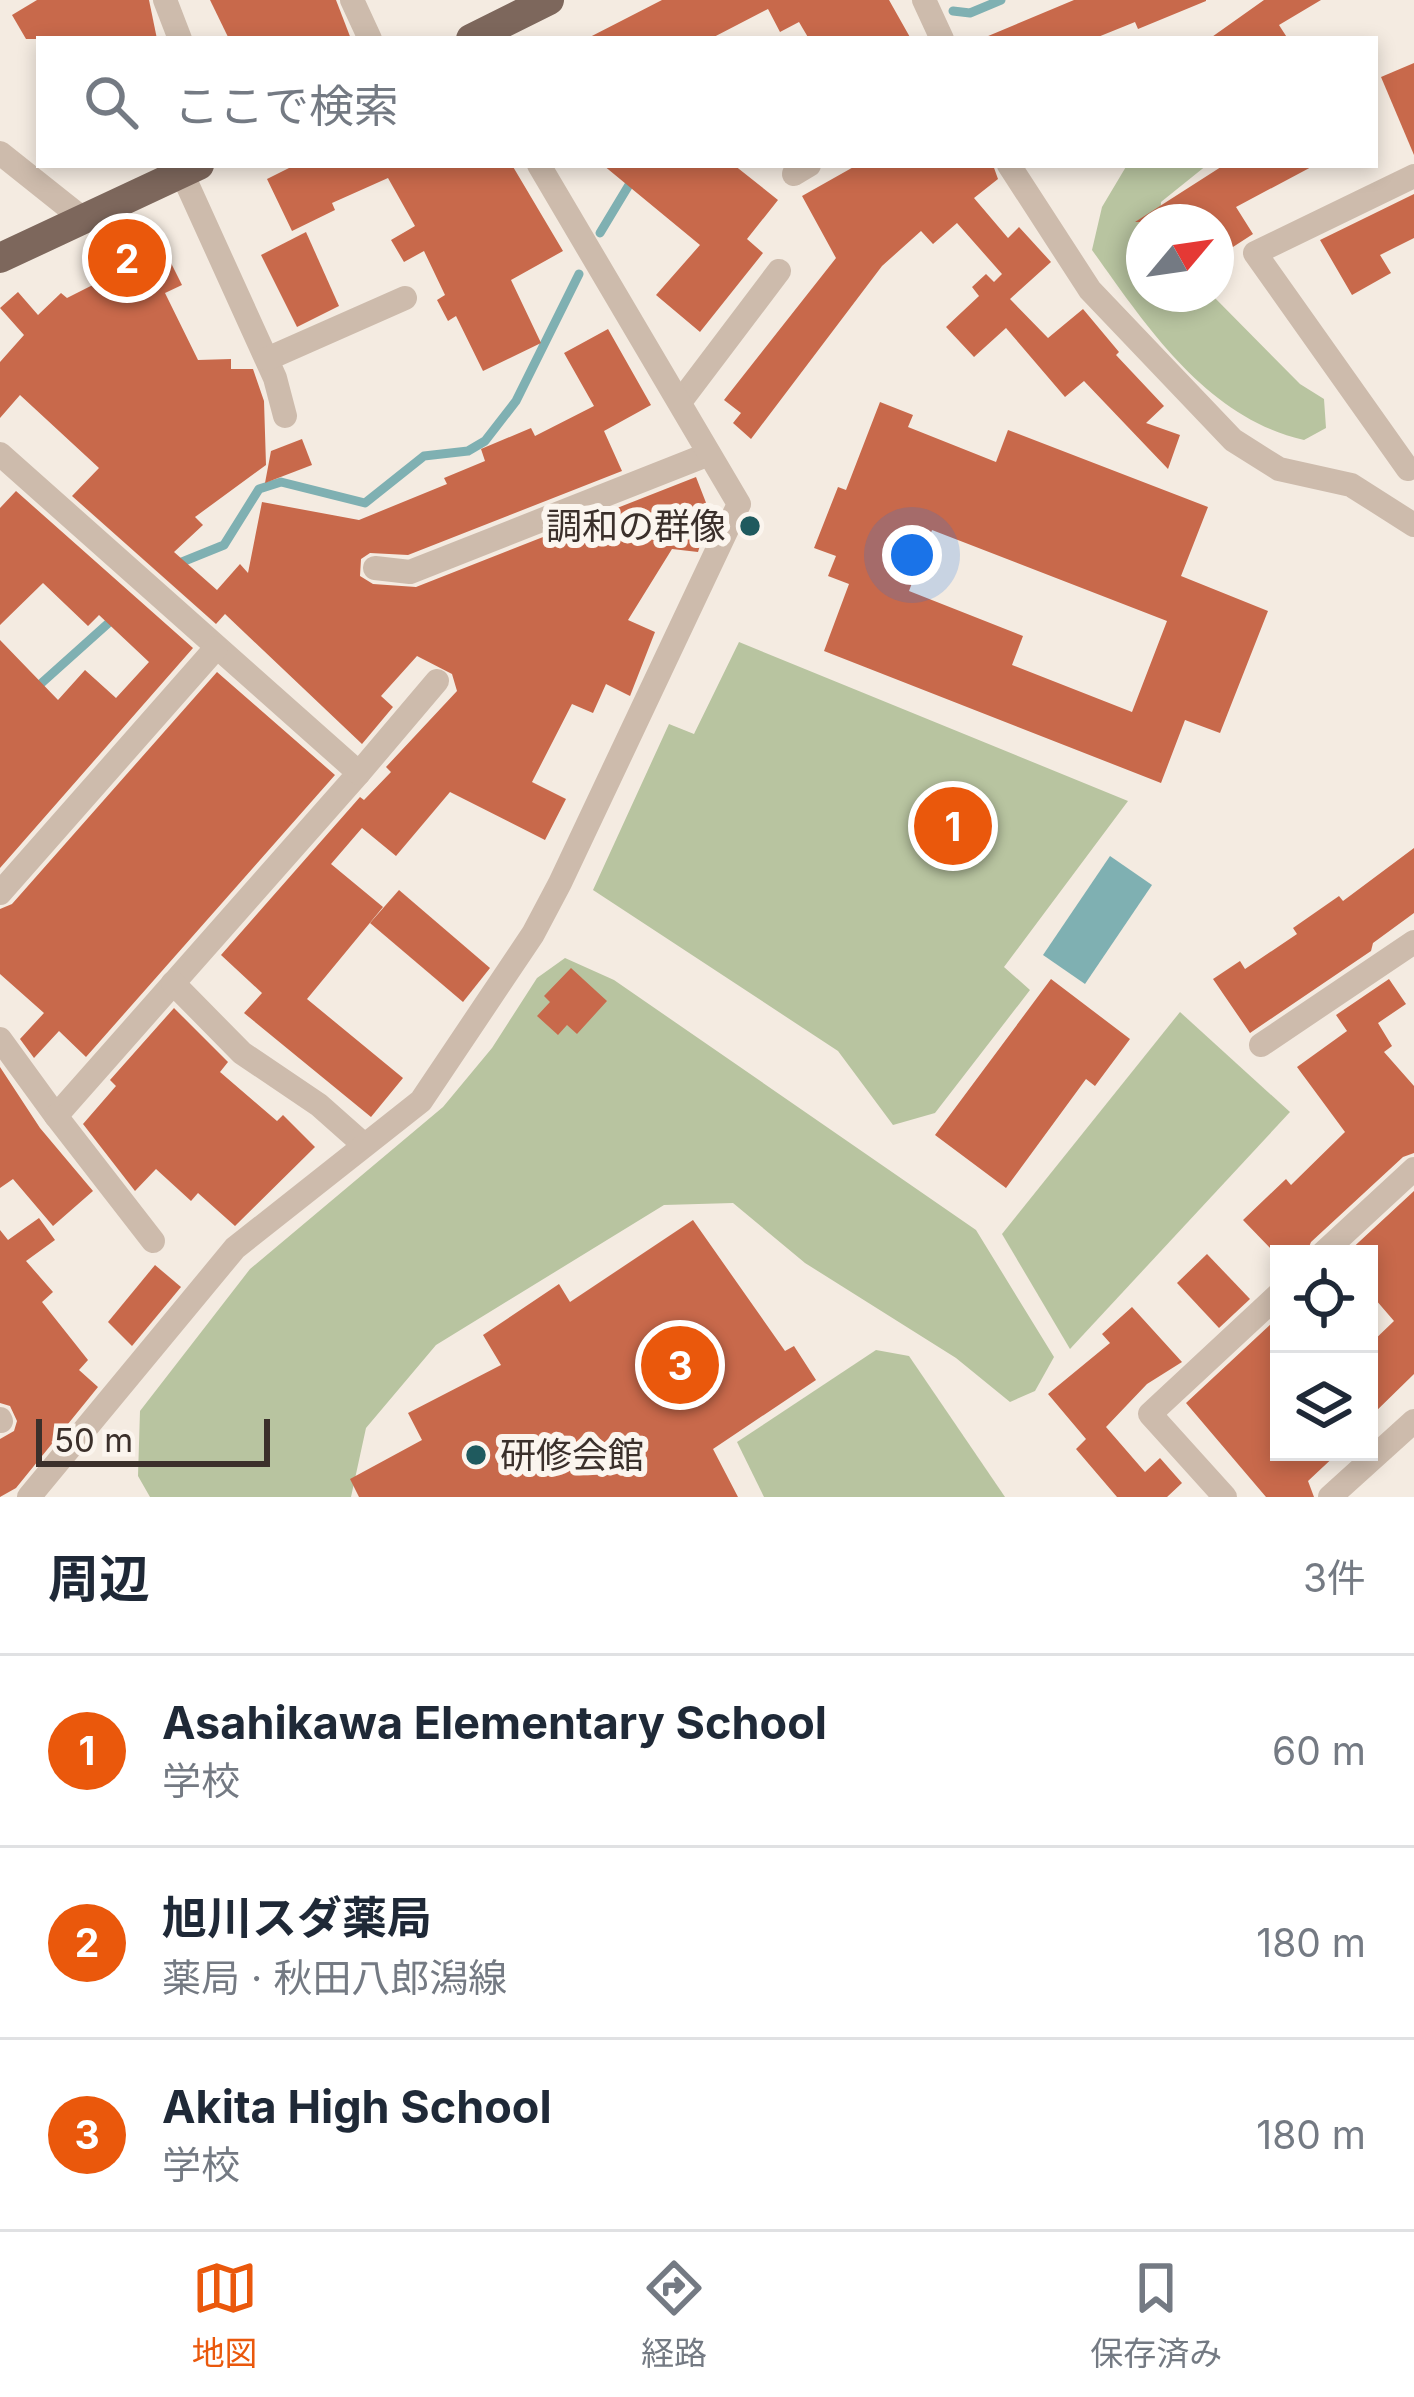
<!DOCTYPE html>
<html lang="ja">
<head>
<meta charset="utf-8">
<style>
	:root { --surface:#fff; --page:#f6f6f7; --text:#1f2937; --muted:#747a83; --line:#e0e1e3; --accent:#ea580c }
	body { margin:0; font-family:Inter,"Noto Sans JP",sans-serif; background:var(--page); color:var(--text) }
	.controls { position:absolute; right:36px; bottom:36px; display:grid; overflow:hidden; border-radius:0px; box-shadow:0 6px 18px #0003 }
	.controls button { width:108px; height:108px; display:grid; place-items:center; padding:0; border:0; border-bottom:3px solid var(--line); background:var(--surface); color:var(--text); font:60px sans-serif }
	.compass { position:absolute; left:1126px; top:204px; width:108px; height:108px; border-radius:50%; background:var(--surface); box-shadow:0 6px 18px #0003; rotate:61deg }
	.scale { position:absolute; left:36px; bottom:30px; width:234px; box-sizing:border-box; padding-left:12px; border:6px solid #3b302b; border-top:0; font-size:33px; line-height:42px; white-space:nowrap; color:#3b302b; -webkit-text-stroke:9px #fbf5ee; paint-order:stroke }
	.you { position:absolute; left:912px; top:555px; width:42px; height:42px; margin:-30px; border:9px solid #fff; border-radius:50%; background:#1a73e8; box-shadow:0 0 0 18px #1a73e833 }
	.badge { display:grid; place-items:center; width:78px; height:78px; border-radius:50%; background:var(--accent); color:#fff; font-size:39px; font-weight:700 }
	.pin { position:absolute; translate:-50% -50%; border:6px solid #fff; box-shadow:0 3px 12px #0006 }
	.list { margin:0; padding:0; list-style:none }
	h2 { display:flex; justify-content:space-between; align-items:center; height:156px; margin:0; padding:0 48px; font-size:51px }
	h2 small { font-size:39px; font-weight:400; color:var(--muted) }
	.list li { display:grid; grid-template-columns:78px 1fr auto; gap:36px; align-items:center; box-sizing:border-box; height:192px; padding:0 48px; border-top:3px solid var(--line) }
	.list b { display:block; font-size:45px; white-space:nowrap }
	.list p { margin:0; font-size:39px; white-space:nowrap; color:var(--muted) }
	.list em { font-size:39px; font-style:normal; color:var(--muted) }
	.icon { flex:none; width:66px; height:66px; fill:none; stroke:currentColor; stroke-width:2; stroke-linecap:round; stroke-linejoin:round }
	.map { position:relative; flex:none; width:1414px; height:1497px; overflow:hidden }
	.search { position:absolute; background:var(--surface); box-shadow:0 6px 18px #0003; left:36px; right:36px; top:36px; height:132px; display:flex; align-items:center; gap:30px; box-sizing:border-box; padding:0 42px; border-radius:0px; color:var(--muted); font-size:45px }
	.sheet { height:732px; background:var(--surface) }
	nav { display:flex; justify-content:space-around; align-items:center; box-sizing:border-box; height:168px; border-top:3px solid var(--line); background:var(--surface); font-size:33px; color:var(--muted) }
	nav a { display:grid; justify-items:center; gap:6px }
	nav .on { color:var(--accent) }
	.map>svg:first-child { display:block }
	.green { fill:#b8c4a0 }
	.water { fill:#7fb0b2 }
	.lines { fill:none; stroke-linecap:round; stroke-linejoin:round }
	.stream { stroke:#7fb0b2; stroke-width:9 }
	.building { fill:#c8694b; fill-rule:evenodd }
	.minor { stroke:#cdbbac; stroke-width:24 }
	.primary { stroke:#7d675c; stroke-width:30 }
	.poi-dot { fill:#1f5a5e; stroke:#fbf5ee; stroke-width:4.5 }
	.labels { text-anchor:middle; dominant-baseline:central; stroke-width:12; stroke-linejoin:round; paint-order:stroke }
	.poi-label { font-size:36px; fill:#3b302b; stroke:#fbf5ee; text-anchor:end }
</style>
</head>
<body>
<div class="map">
<svg width="1414" height="1497" viewBox="0 0 1414 1497">
	<rect width="100%" height="100%" fill="#f4ebe1"/>
	<g class="green">
		<path d="M 1127,165 L 1207,165 L 1161,202 L 1160,222 L 1144,222 L 1144,294 L 1211,294 L 1300,384 L 1324,399 L 1326,428 L 1304,440 C 1207,418 1147,327 1092,250 L 1102,207 Z"/>
		<path d="M 739,642 L 1128,801 L 1004,967 L 1030,990 L 935,1113 L 893,1125 L 838,1051 L 593,890 L 669,724 L 694,734 Z"/>
		<path d="M 565,958 L 614,980 L 976,1230 L 1054,1357 L 1035,1391 L 1010,1402 L 956,1358 L 805,1263 L 733,1203 L 664,1205 L 436,1345 L 366,1428 L 351,1497 L 150,1497 L 138,1476 L 140,1411 L 250,1269 L 443,1107 L 492,1048 L 537,978 Z"/>
		<path d="M 1180,1012 L 1290,1112 L 1070,1349 L 1002,1234 Z"/>
		<path d="M 876,1350 L 909,1356 L 1005,1497 L 764,1497 L 737,1442 Z"/>
	</g>
	<path class="water" d="M 1110,856 L 1152,885 L 1085,984 L 1043,955 Z"/>
	<g class="lines">
		<g class="stream">
			<path d="M 953,11 L 970,13 L 1001,0"/>
			<path d="M 600,233 L 641,165"/>
			<path d="M 177,564 L 224,545 L 259,489 L 281,482 L 365,503 L 424,456 L 468,451 L 485,441 L 516,401 L 579,274"/>
			<path d="M 36,688 L 113,619"/>
		</g>
	</g>
	<g class="building">
		<path d="M 37,0 L 149,0 L 157,39 L 26,39 L 12,15 Z"/>
		<path d="M 210,0 L 336,0 L 351,39 L 229,39 Z"/>
		<path d="M 662,0 L 889,0 L 911,39 L 809,39 L 799,22 L 780,32 L 768,9 L 710,39 L 586,39 Z"/>
		<path d="M 1074,0 L 1206,0 L 1206,1 L 1138,29 L 1135,22 L 1093,39 L 981,39 Z"/>
		<path d="M 1264,0 L 1321,0 L 1279,25 L 1288,39 L 1209,39 Z"/>
		<path d="M 1414,63 L 1414,155 L 1381,77 Z"/>
		<path d="M 295,165 L 512,165 L 563,251 L 511,280 L 541,343 L 483,371 L 456,316 L 448,321 L 437,300 L 445,295 L 424,251 L 404,262 L 391,240 L 415,226 L 388,178 L 332,203 L 335,210 L 292,231 L 267,179 Z"/>
		<path d="M 603,165 L 734,165 L 778,200 L 747,239 L 763,253 L 700,332 L 656,295 L 700,245 Z"/>
		<path d="M 857,165 L 993,165 L 998,179 L 974,198 L 1008,238 L 1019,227 L 1051,262 L 1010,299 L 1048,338 L 1083,309 L 1119,352 L 1116,355 L 1164,406 L 1146,423 L 1180,435 L 1168,469 L 1084,381 L 1065,397 L 1006,328 L 974,357 L 946,327 L 979,296 L 972,287 L 986,274 L 994,282 L 1002,274 L 957,223 L 933,244 L 921,231 L 882,266 L 751,439 L 733,423 L 741,413 L 724,400 L 836,258 L 802,196 Z"/>
		<path d="M 1224,165 L 1315,165 L 1236,207 L 1253,234 L 1216,258 L 1216,222 L 1135,222 Z"/>
		<path d="M 1414,194 L 1414,238 L 1380,255 L 1391,273 L 1352,295 L 1320,240 Z"/>
		<path d="M 306,232 L 339,306 L 297,327 L 261,255 Z"/>
		<path d="M 164,249 L 182,285 L 165,293 L 198,360 L 231,359 L 231,369 L 253,369 L 264,401 L 266,465 L 195,517 L 203,525 L 174,552 L 217,590 L 240,564 L 248,573 L 262,502 L 359,520 L 447,484 L 444,478 L 485,461 L 481,449 L 531,428 L 535,436 L 594,406 L 564,353 L 608,329 L 651,405 L 604,431 L 622,471 L 408,555 L 370,553 L 361,559 L 360,576 L 373,584 L 416,587 L 696,477 L 710,513 L 698,552 L 672,549 L 628,620 L 655,632 L 630,696 L 606,684 L 593,713 L 572,704 L 532,782 L 566,799 L 545,840 L 450,792 L 396,856 L 362,828 L 331,864 L 383,907 L 307,999 L 403,1078 L 371,1117 L 244,1013 L 262,993 L 221,955 L 360,797 L 364,800 L 391,772 L 386,767 L 457,691 L 452,674 L 417,656 L 381,696 L 393,707 L 362,744 L 225,614 L 216,624 L 72,496 L 99,468 L 20,395 L 0,418 L 0,362 L 24,335 L 0,308 L 18,292 L 38,315 L 61,293 L 67,298 Z"/>
		<path d="M 880,402 L 913,415 L 908,427 L 996,462 L 1008,430 L 1208,507 L 1181,576 L 1268,611 L 1220,733 L 1185,720 L 1161,783 L 824,651 L 849,584 L 828,576 L 836,556 L 814,548 L 838,487 L 846,490 ZM 932,530 L 1167,621 L 1132,712 L 1012,665 L 1023,636 L 909,591 Z"/>
		<path d="M 302,439 L 312,465 L 265,483 L 271,451 Z"/>
		<path d="M 16,491 L 193,648 L 0,868 L 0,640 L 58,700 L 85,670 L 116,698 L 149,662 L 99,615 L 88,626 L 43,583 L 0,625 L 0,508 Z"/>
		<path d="M 217,672 L 335,775 L 86,1057 L 59,1031 L 34,1058 L 20,1039 L 44,1013 L 0,974 L 0,909 L 12,904 Z"/>
		<path d="M 1414,848 L 1414,913 L 1373,943 L 1371,951 L 1250,1033 L 1213,979 L 1240,961 L 1245,969 L 1297,934 L 1293,928 L 1339,896 L 1343,901 Z"/>
		<path d="M 399,890 L 490,968 L 463,1002 L 370,923 Z"/>
		<path d="M 571,968 L 607,1001 L 577,1034 L 567,1025 L 558,1035 L 537,1016 L 550,1002 L 544,996 Z"/>
		<path d="M 1051,979 L 1130,1039 L 1095,1086 L 1086,1079 L 1006,1188 L 935,1135 Z"/>
		<path d="M 1389,979 L 1406,1004 L 1378,1023 L 1392,1046 L 1384,1052 L 1414,1086 L 1414,1153 L 1403,1157 L 1311,1242 L 1306,1254 L 1276,1254 L 1243,1220 L 1286,1179 L 1291,1185 L 1345,1132 L 1297,1067 L 1347,1031 L 1336,1015 Z"/>
		<path d="M 174,1008 L 228,1062 L 220,1072 L 277,1121 L 283,1115 L 315,1147 L 235,1226 L 198,1193 L 191,1201 L 156,1169 L 135,1191 L 83,1124 L 116,1086 L 110,1080 Z"/>
		<path d="M 0,1067 L 40,1128 L 93,1191 L 53,1226 L 13,1179 L 0,1188 Z"/>
		<path d="M 1414,1191 L 1414,1374 L 1369,1418 L 1369,1345 L 1394,1321 L 1369,1292 L 1369,1254 L 1346,1254 Z"/>
		<path d="M 39,1218 L 55,1240 L 26,1261 L 53,1292 L 42,1302 L 88,1360 L 79,1370 L 98,1387 L 16,1488 L 0,1497 L 0,1439 L 14,1431 L 17,1421 L 10,1406 L 0,1403 L 0,1230 L 8,1240 Z"/>
		<path d="M 693,1220 L 785,1351 L 794,1346 L 816,1380 L 713,1449 L 738,1497 L 359,1497 L 350,1479 L 422,1440 L 408,1413 L 501,1365 L 483,1335 L 559,1284 L 570,1302 Z"/>
		<path d="M 1207,1254 L 1250,1299 L 1219,1328 L 1177,1283 Z"/>
		<path d="M 155,1265 L 181,1287 L 132,1346 L 108,1322 Z"/>
		<path d="M 1132,1307 L 1182,1362 L 1147,1384 L 1106,1427 L 1145,1472 L 1160,1458 L 1182,1483 L 1167,1497 L 1117,1497 L 1076,1449 L 1086,1439 L 1048,1394 L 1110,1343 L 1102,1334 Z"/>
		<path d="M 1272,1323 L 1279,1329 L 1279,1452 L 1339,1452 L 1308,1481 L 1314,1497 L 1266,1497 L 1186,1403 Z"/>
	</g>
	<g class="lines">
		<g class="minor">
			<path d="M 165,0 L 180,39"/>
			<path d="M 352,0 L 370,39"/>
			<path d="M 924,0 L 942,39"/>
			<path d="M 0,153 L 83,219"/>
			<path d="M 1009,165 L 1090,290 L 1233,440 L 1279,469 L 1351,485 L 1414,525"/>
			<path d="M 182,173 L 275,378 L 285,416"/>
			<path d="M 794,174 L 809,165"/>
			<path d="M 267,359 L 405,298"/>
			<path d="M 680,402 L 779,271"/>
			<path d="M 0,454 L 359,773 L 56,1116 L 0,1039"/>
			<path d="M 1408,469 L 1255,253 L 1414,176"/>
			<path d="M 375,568 L 410,572 L 709,454"/>
			<path d="M 359,773 L 437,681"/>
			<path d="M 0,893 L 216,648"/>
			<path d="M 173,983 L 242,1053 L 319,1105 L 363,1144"/>
			<path d="M 1261,1045 L 1414,942"/>
			<path d="M 56,1116 L 153,1241"/>
			<path d="M 1322,1254 L 1414,1169"/>
			<path d="M 0,1419 L 1,1421"/>
			<path d="M 29,1497 L 235,1248 L 421,1101 L 533,934 L 560,883 L 739,504 L 539,165"/>
			<path d="M 1225,1497 L 1150,1414 L 1279,1294"/>
			<path d="M 1330,1497 L 1414,1421"/>
		</g>
		<g class="primary">
			<path d="M 471,39 L 549,0"/>
			<path d="M 0,258 L 199,165"/>
		</g>
	</g>
	<g class="poi-dot">
		<circle cx="750" cy="526" r="12"/>
		<circle cx="476" cy="1455" r="12"/>
	</g>
	<g class="labels">
		<g class="poi-label">
			<text x="726" y="526">調和の群像</text>
			<text x="500" y="1455" text-anchor="start">研修会館</text>
		</g>
	</g>
</svg>
<div class="controls">
<button><svg class="icon" aria-label="locate" viewBox="0 0 24 24"><circle cx="12" cy="12" r="6"/><path d="M12 2v4M12 18v4M2 12h4M18 12h4"/></svg></button>
<button><svg class="icon" aria-label="layers" viewBox="0 0 24 24"><path d="M12 4l9 5-9 5-9-5zM3 14l9 5 9-5"/></svg></button>
</div>
<svg class="compass" viewBox="-18 -18 36 36"><path d="M0-13l5 13h-10z" fill="#e53935"/><path d="M0 13l5-13h-10z" fill="#747a83"/></svg>
<div class="scale">50 m</div>
<div class="you"></div>
<div class="pin badge" style="left:953px;top:826px">1</div>
<div class="pin badge" style="left:127px;top:258px">2</div>
<div class="pin badge" style="left:680px;top:1365px">3</div>
<div class="search"><svg class="icon" aria-label="search" viewBox="0 0 24 24"><circle cx="10" cy="10" r="6"/><path d="M15 15l6 6"/></svg>ここで検索</div>
</div>
<section class="sheet">
<h2>周辺<small>3件</small></h2>
<ul class="list">
<li><span class="badge">1</span><div><b>Asahikawa Elementary School</b><p>学校</p></div><em>60 m</em></li>
<li><span class="badge">2</span><div><b>旭川スダ薬局</b><p>薬局 · 秋田八郎潟線</p></div><em>180 m</em></li>
<li><span class="badge">3</span><div><b>Akita High School</b><p>学校</p></div><em>180 m</em></li>
</ul>
</section>
<nav>
<a class="on"><svg class="icon" aria-label="map" viewBox="0 0 24 24"><path d="M3 6l6-2 6 2 6-2v14l-6 2-6-2-6 2zM9 4v14M15 6v14"/></svg>地図</a>
<a><svg class="icon" aria-label="directions" viewBox="0 0 24 24"><path d="M12 3l9 9-9 9-9-9zM9 14v-3h6M13 9l2 2-2 2"/></svg>経路</a>
<a><svg class="icon" aria-label="saved" viewBox="0 0 24 24"><path d="M7 4h10v16l-5-4-5 4z"/></svg>保存済み</a>
</nav>
</body>
</html>
